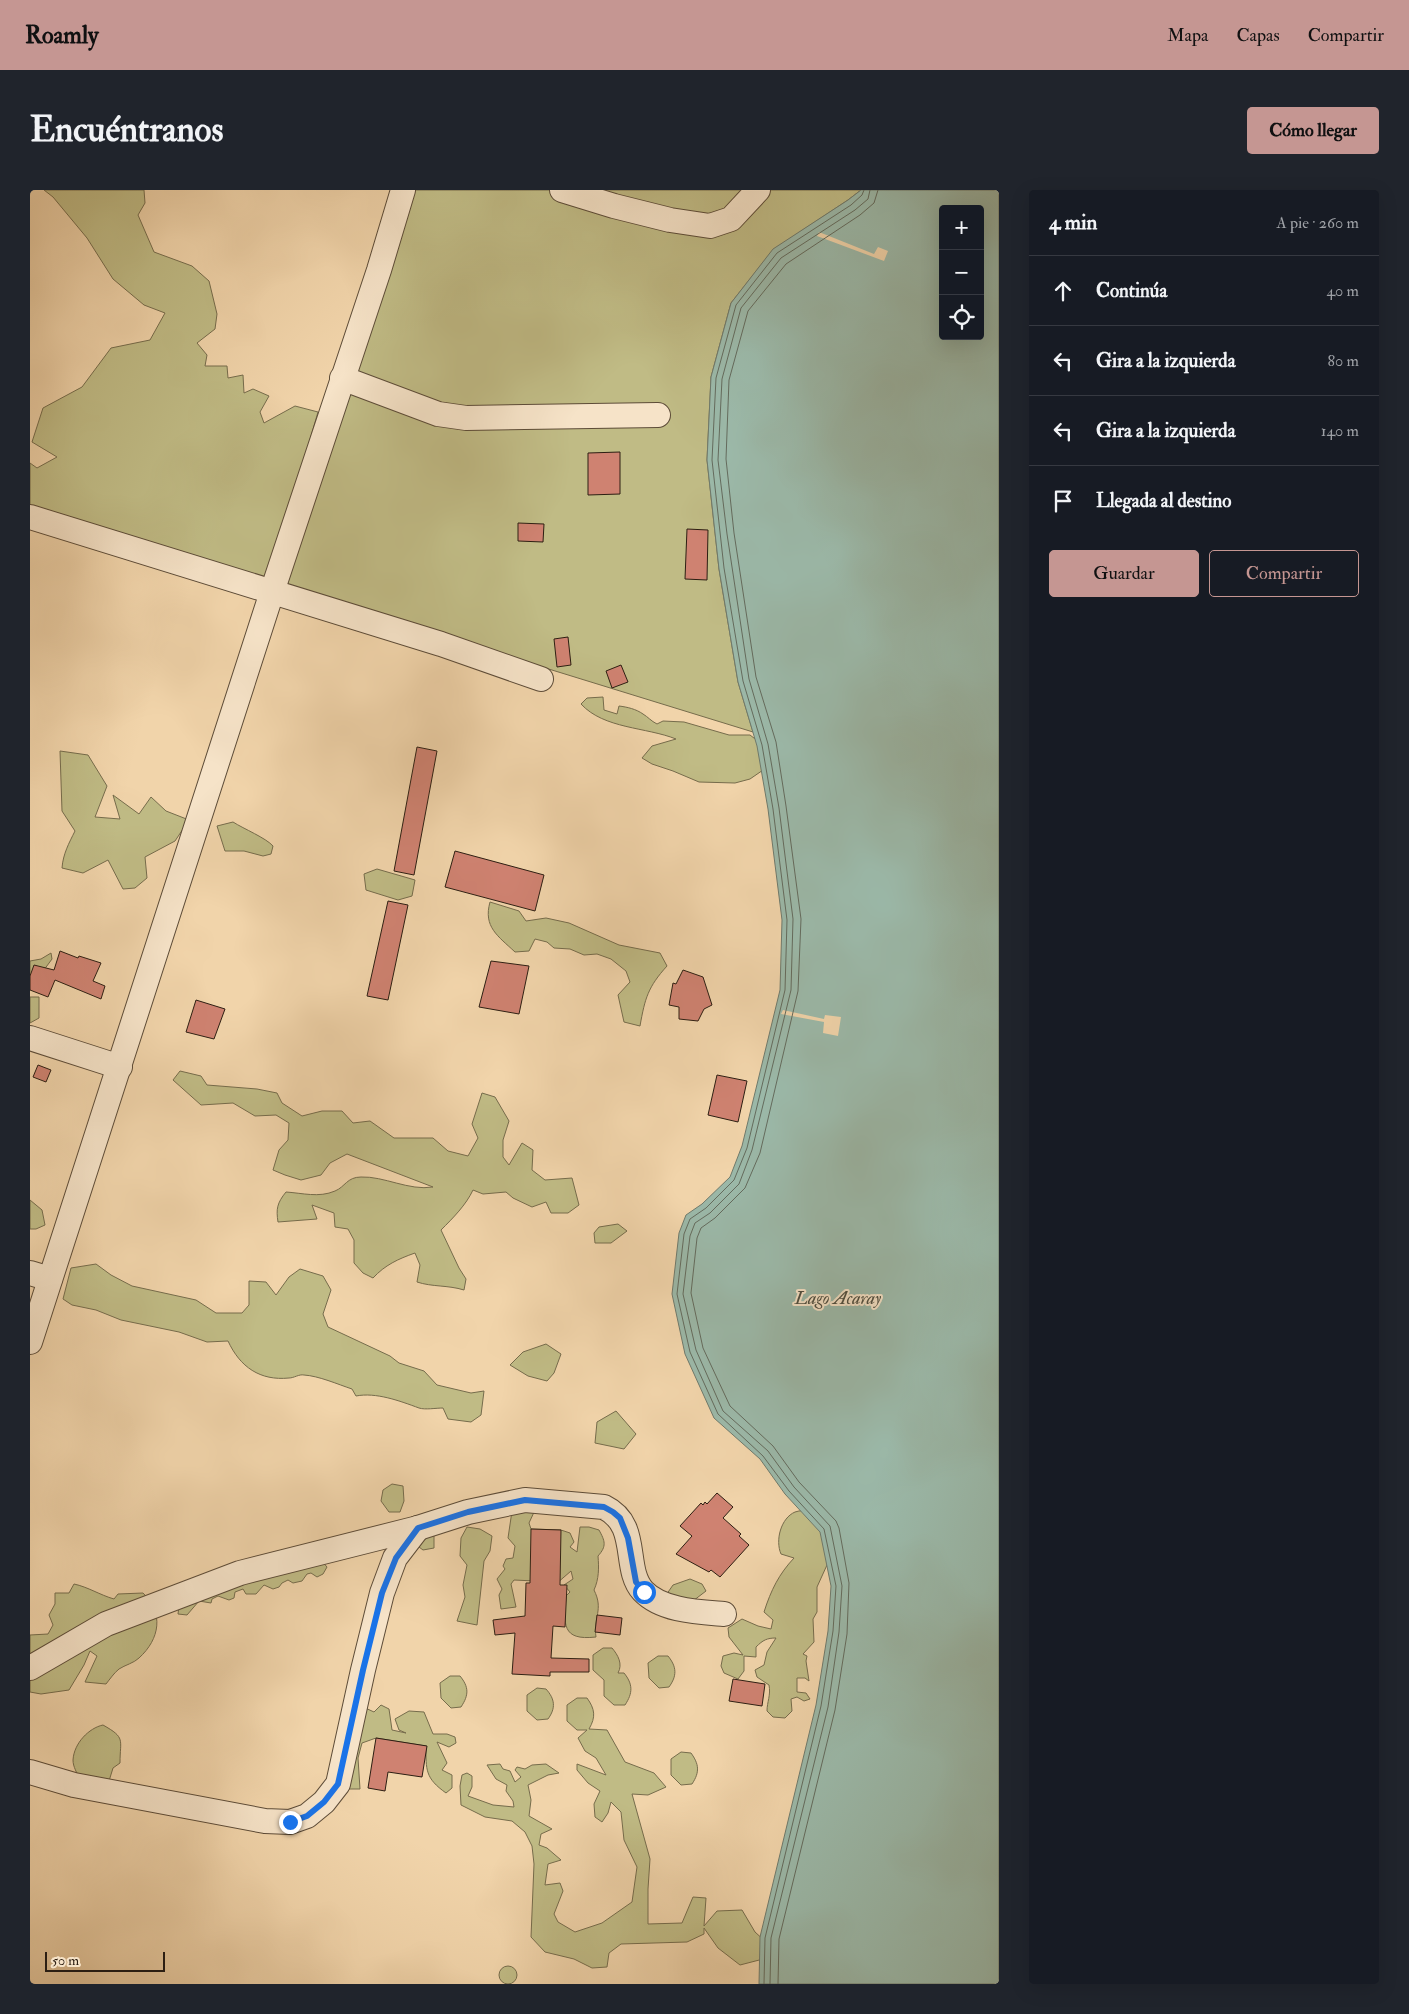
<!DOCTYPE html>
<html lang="es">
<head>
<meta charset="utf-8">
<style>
	:root { --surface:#171b24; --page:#20242c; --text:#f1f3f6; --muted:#9ea1a6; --line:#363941; --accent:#c59692 }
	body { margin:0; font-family:"IM FELL Double Pica",serif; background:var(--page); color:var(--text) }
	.controls { position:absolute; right:15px; top:15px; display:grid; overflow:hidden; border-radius:5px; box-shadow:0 5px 20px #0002 }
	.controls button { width:45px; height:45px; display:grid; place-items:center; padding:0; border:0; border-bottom:1px solid var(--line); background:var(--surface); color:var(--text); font:25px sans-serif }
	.scale { position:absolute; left:15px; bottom:12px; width:120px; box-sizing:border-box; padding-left:5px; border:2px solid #2c1e12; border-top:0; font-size:14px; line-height:18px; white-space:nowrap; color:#2c1e12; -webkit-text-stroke:4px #f6e3c8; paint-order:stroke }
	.stop { position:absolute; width:15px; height:15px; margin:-11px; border:4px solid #1a73e8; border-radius:50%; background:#fff }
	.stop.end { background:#1a73e8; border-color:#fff; box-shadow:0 1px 5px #0008 }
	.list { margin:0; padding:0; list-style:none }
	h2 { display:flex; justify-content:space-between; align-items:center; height:65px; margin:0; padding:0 20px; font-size:21px }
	h2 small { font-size:16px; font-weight:400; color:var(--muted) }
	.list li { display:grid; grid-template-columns:32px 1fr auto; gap:15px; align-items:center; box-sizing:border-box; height:70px; padding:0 20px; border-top:1px solid var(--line) }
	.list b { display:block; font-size:19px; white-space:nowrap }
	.list em { font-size:16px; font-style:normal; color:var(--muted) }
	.actions { display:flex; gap:10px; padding:15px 20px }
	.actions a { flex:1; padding:11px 0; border:1px solid var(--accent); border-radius:5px; text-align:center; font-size:18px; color:var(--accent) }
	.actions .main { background:var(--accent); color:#111 }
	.icon { flex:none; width:28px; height:28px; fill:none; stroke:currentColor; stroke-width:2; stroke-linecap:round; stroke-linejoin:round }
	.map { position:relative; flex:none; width:969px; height:1794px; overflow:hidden; border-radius:5px }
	header { display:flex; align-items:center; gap:30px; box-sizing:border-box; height:70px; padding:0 25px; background:var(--accent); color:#111 }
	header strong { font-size:24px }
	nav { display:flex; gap:28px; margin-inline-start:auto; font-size:18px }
	.intro { display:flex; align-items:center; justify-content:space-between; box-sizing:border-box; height:120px; padding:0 30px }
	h1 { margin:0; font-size:35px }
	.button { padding:12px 22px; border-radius:5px; background:var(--accent); color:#111; font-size:18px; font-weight:700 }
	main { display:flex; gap:30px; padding:0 30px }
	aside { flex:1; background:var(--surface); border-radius:5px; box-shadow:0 5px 20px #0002 }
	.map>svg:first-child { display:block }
	.green { fill:#c0bb85; stroke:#766c4c }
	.water { fill:#9bb8a8; stroke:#6f7a6c; fill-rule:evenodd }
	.pier { fill:#f1d4aa }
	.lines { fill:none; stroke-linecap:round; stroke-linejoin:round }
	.shore { stroke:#646b5d; stroke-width:1 }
	.building { fill:#cf8271; stroke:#2c1e12 }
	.minor-casing { stroke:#5d4c38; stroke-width:26 }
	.minor { stroke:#f6e3c8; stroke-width:24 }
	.route { stroke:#1a73e8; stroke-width:6 }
	.labels { text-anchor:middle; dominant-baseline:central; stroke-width:4; stroke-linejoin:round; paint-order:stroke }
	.water-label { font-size:18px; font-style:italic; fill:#4d4c3f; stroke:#f6e3c8 }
</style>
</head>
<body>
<header>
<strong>Roamly</strong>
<nav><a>Mapa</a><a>Capas</a><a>Compartir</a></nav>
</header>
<div class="intro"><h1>Encuéntranos</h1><a class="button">Cómo llegar</a></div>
<main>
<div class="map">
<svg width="969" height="1794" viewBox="0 0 969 1794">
	<rect width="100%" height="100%" fill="#f1d4aa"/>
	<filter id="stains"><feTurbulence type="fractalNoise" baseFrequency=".004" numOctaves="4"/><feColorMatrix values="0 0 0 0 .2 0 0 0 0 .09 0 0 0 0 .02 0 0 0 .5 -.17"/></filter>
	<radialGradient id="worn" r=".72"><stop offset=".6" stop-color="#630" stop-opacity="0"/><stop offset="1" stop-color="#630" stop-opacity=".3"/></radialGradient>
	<g class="green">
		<path d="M 14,0 L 114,0 L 115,13 L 108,25 L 124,62 L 162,76 L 179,91 L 187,124 L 185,139 L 167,153 L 177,165 L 175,176 L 197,176 L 198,188 L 213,185 L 214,203 L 223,199 L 239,206 L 230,222 L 234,233 L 265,216 L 288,222 L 238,394 L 0,322 L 0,273 L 7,278 L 27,267 L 2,252 L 13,218 L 52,197 L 81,158 L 120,150 L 135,123 L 114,115 L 83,89 L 57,48 L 23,7 Z"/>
		<path d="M 383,0 L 831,0 L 818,10 L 743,60 L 701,113 L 681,187 L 677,270 L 689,379 L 708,492 L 723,542 L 256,398 Z"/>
		<path d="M 573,507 L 574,520 L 587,524 L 589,516 C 597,517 606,519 613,524 C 618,527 621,531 627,534 L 633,531 L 654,532 L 699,545 L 720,545 L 733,555 L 736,578 L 720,589 L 705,593 L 669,592 L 643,581 L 622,574 L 612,568 L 622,556 L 646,549 C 616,537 574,539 551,514 L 557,508 Z"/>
		<path d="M 30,561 L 58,565 L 77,596 L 65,627 L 90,629 L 83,605 L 109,624 L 121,607 L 136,621 L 159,630 L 145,651 L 115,667 L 117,688 L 105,698 L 93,699 L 78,670 L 53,683 L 32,678 C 33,664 39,653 45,641 L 32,621 Z"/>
		<path d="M 203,632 C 214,639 236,648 243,656 L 241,664 L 233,666 L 214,661 L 195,661 L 187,636 Z"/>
		<path d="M 347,679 L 385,690 L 382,706 L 368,710 L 336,700 L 334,684 Z"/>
		<path d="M 460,712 L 489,721 L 496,731 L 516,728 L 539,733 L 589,755 L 630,763 L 637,776 C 618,797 615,808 610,836 L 594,832 L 588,805 L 600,792 L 596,781 L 581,769 L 567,764 L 554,765 L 540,759 L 524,758 L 517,752 L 505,749 L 499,761 L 485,762 C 468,746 453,737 460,712 Z"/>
		<path d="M 21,763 L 22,769 L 0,799 L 0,771 L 11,769 Z"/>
		<path d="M 0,807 L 9,807 L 9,828 L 0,833 Z"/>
		<path d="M 150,881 L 171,886 L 177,895 L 227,899 L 247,903 L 252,913 L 272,926 L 292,921 L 312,921 L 323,933 L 340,931 L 364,948 L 403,948 L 418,961 L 438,966 L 448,948 L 442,934 L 452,903 L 465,907 L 479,931 L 473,950 L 473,967 L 479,975 L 492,953 L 503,960 L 502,980 L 515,990 L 542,988 L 549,1015 L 538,1023 L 521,1023 L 516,1012 L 502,1017 L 483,1008 L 476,1002 L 453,1004 L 443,1000 C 436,1015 423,1028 411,1040 L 429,1078 L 436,1089 L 434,1100 C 418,1095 402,1097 387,1092 L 390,1075 L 385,1063 C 368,1069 355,1075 343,1088 L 333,1083 L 324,1073 L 324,1050 L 318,1039 L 305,1037 L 304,1023 L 282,1015 L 287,1029 L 248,1032 C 246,1019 247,1013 256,1002 C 272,1003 289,1008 305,1001 C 315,997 317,987 331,987 C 354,986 379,1001 403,997 L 317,964 L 300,973 L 291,985 L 271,990 L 255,985 L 243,980 L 249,960 L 258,950 L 259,933 L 246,925 L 225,926 L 203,913 L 171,915 L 143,890 Z"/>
		<path d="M 0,1010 L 12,1020 L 15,1035 L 6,1039 L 0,1039 Z"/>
		<path d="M 588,1034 L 597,1041 L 581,1053 L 565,1053 L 564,1043 L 569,1037 Z"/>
		<path d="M 66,1074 L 81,1085 L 102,1096 L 166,1110 L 186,1123 L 212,1123 L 219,1115 L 219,1091 L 236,1092 L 246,1105 L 259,1087 L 270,1079 L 293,1086 L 301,1100 L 293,1124 L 298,1137 L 360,1166 L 369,1173 L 394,1181 L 407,1195 L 441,1203 L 454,1201 L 451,1225 L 441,1232 L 418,1229 L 413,1218 C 406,1218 395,1220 389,1218 C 370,1211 346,1202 326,1206 L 322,1199 C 307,1194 289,1186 274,1185 C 269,1184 264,1188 259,1188 C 230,1191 210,1177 198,1151 L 177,1152 L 149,1142 L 91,1130 L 66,1120 L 42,1115 L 33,1109 L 41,1078 Z"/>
		<path d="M 516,1154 L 531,1164 L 524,1183 L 517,1191 L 498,1186 L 480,1175 L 493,1162 Z"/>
		<path d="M 586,1221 L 606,1244 L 594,1259 L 565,1253 L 567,1232 Z"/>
		<path d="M 362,1294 L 373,1296 L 374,1311 L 370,1322 L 359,1322 L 351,1311 L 353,1300 Z"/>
		<path d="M 505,1320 L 499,1333 L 501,1339 L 531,1340 L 540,1343 L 544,1352 L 540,1357 L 547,1362 L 550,1337 L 559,1337 L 569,1340 C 575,1351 577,1356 568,1366 C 569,1378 569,1389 564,1400 C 574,1420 563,1427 566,1447 C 531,1451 534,1434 536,1406 L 540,1402 L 534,1395 L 543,1389 L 541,1381 L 526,1394 L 505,1391 L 484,1390 L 481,1394 L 486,1417 L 471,1419 L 469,1405 L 472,1399 L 467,1389 L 475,1379 L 473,1376 L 476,1369 L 483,1368 L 485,1356 L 478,1348 L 482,1321 Z"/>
		<path d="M 781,1320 L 800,1356 L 797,1375 L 787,1397 L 787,1422 L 783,1429 L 784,1452 L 773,1464 L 777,1466 L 776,1471 L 779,1491 L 775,1488 L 767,1488 L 767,1502 L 776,1503 L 780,1509 L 774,1511 L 767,1507 L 761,1509 L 762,1521 L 755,1528 L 743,1527 L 737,1521 C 737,1512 741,1505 739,1495 L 727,1487 L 725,1480 L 734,1475 L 737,1462 L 746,1448 C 737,1448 733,1450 726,1457 L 726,1467 L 714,1466 L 714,1481 L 708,1489 L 694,1483 L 691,1476 L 693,1466 L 704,1463 L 713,1465 L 699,1447 L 698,1438 L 712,1429 L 728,1436 L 741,1439 L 743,1430 L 734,1422 C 741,1400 749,1384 764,1368 L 751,1364 C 745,1350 751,1328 765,1322 C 770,1320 776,1321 781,1320 Z"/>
		<path d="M 437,1337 L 450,1339 L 462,1346 L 460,1361 L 454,1371 L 447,1435 L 427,1431 L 435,1407 L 433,1395 L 437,1375 L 430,1366 L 431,1348 Z"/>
		<path d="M 390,1345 L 404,1345 L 404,1358 L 393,1360 L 385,1354 Z"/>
		<path d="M 290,1369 L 297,1377 L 293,1384 L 287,1387 L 281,1383 L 277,1384 L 272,1391 L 263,1393 L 258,1390 L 252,1393 L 249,1397 L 243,1399 L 234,1395 L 226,1404 L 216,1404 L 213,1399 L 205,1402 L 204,1408 L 199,1410 L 188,1406 L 182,1409 L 181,1413 L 169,1411 L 157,1425 L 148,1424 L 150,1407 Z"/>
		<path d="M 660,1389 L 672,1394 L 676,1401 L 659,1414 L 634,1408 L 643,1395 Z"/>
		<path d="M 44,1394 C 58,1397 70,1405 84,1409 L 88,1404 L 113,1403 C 134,1423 130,1449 109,1468 C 104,1473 95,1475 89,1479 C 84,1483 80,1489 76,1494 L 55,1492 L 67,1466 L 60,1461 L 54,1475 L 39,1500 L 11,1504 L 0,1502 L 0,1445 L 18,1444 L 23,1435 L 19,1425 L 25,1414 L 25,1403 L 39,1403 Z"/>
		<path d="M 573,1458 L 582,1458 C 588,1465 593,1474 588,1483 L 594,1483 C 603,1494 603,1503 595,1515 L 584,1515 L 574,1506 L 574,1490 L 563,1480 L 563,1465 Z"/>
		<path d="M 628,1466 L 638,1466 C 647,1477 647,1486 639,1497 L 629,1498 L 619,1488 L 618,1473 Z"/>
		<path d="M 420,1486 L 430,1486 C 439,1497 439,1505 431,1517 L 421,1518 L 411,1508 L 410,1493 Z"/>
		<path d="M 507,1498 L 516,1499 C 525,1509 526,1518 518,1529 L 507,1530 L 497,1521 L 497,1505 Z"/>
		<path d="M 547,1508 L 557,1508 C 565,1519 566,1527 559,1539 L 577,1540 L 595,1572 L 624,1583 L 636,1597 L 618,1605 L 602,1604 L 620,1669 L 618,1699 L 618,1734 L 652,1733 L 663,1707 L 676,1708 L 674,1736 L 687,1721 L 712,1720 L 725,1742 L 736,1752 L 737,1768 L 710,1775 L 688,1758 L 674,1738 L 674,1744 L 657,1752 L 591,1754 L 579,1763 L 577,1777 L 562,1778 L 544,1769 L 515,1762 L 501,1747 L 504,1674 L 502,1656 L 495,1642 L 482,1631 L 455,1627 L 431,1615 L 430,1596 L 432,1585 L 437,1583 L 442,1586 L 442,1597 L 438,1606 L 463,1615 L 484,1617 L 483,1611 L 476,1601 L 477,1595 L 466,1589 L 457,1575 L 470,1574 L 473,1579 L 480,1581 L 485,1592 L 491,1587 L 485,1580 L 487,1577 L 495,1579 L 502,1575 L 516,1574 L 529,1583 L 518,1585 L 498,1595 L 501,1610 L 499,1626 L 522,1639 L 511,1644 L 509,1655 L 517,1658 L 531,1670 L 518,1674 L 515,1695 L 530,1693 L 533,1701 L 524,1724 L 528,1732 L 545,1742 L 572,1733 L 602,1712 L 607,1677 L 594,1650 L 591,1622 L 581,1612 L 578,1623 L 572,1632 L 565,1627 L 564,1614 L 570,1601 L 558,1593 L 547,1580 L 547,1574 L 576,1585 L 566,1568 L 555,1561 L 548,1548 L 557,1540 L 547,1540 L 537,1531 L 537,1515 Z"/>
		<path d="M 351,1515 L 359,1519 L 362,1540 L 376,1543 L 369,1540 L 365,1529 L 379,1521 L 394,1522 L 403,1544 L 417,1544 L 425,1547 L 426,1553 L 419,1557 L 407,1552 L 417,1573 L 412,1580 L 422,1585 L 422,1598 L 416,1603 C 395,1588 396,1580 396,1556 L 346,1548 L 332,1553 L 328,1568 L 330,1599 L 318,1599 L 331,1516 L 344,1522 Z"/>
		<path d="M 73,1535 C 96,1548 90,1549 90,1573 L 83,1578 L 79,1591 L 50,1589 C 47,1583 43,1577 43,1570 C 44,1553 59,1538 73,1535 Z"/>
		<path d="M 651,1562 L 661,1563 C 669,1574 670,1582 662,1594 L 651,1595 L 641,1585 L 641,1569 Z"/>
		<circle cx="478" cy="1785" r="9"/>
	</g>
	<path class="water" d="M 831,0 L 969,0 L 969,1794 L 729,1794 L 730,1747 L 786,1515 L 798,1441 L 801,1396 L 790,1342 L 755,1304 L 730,1269 L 684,1228 L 655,1164 L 642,1104 L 649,1043 L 656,1025 L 672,1014 L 700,987 L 712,956 L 750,800 L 752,730 L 738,619 L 727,556 L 708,492 L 689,379 L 677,270 L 681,187 L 701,113 L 743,59 L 818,10 ZM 913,19 L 950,19 L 950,146 L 913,146 Z"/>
	<g class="pier">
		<path d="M 789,42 L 844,64 L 848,57 L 858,61 L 854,71 L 787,46 Z"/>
		<path d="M 753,820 L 794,829 L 795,825 L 811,827 L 808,846 L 793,843 L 794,832 L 751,824 Z"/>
	</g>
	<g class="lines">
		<g class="shore">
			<path d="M 734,1794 L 735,1748 L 791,1516 L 803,1441 L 806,1396 L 794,1339 L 759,1301 L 733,1266 L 688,1224 L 660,1162 L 647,1104 L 654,1044 L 660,1029 L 676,1018 L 704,990 L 717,958 L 755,800 L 757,730 L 743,619 L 732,555 L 713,491 L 694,378 L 682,270 L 686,188 L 706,115 L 747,63 L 821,15 L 832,5 L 834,0"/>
			<path d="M 740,1794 L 741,1748 L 798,1517 L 809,1442 L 812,1396 L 800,1336 L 764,1297 L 738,1261 L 693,1221 L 666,1160 L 653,1104 L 660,1046 L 665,1033 L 680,1023 L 709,994 L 722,960 L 761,800 L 763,729 L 749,618 L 738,554 L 719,489 L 697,344 L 688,270 L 692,189 L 711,118 L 751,68 L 825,20 L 838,9 L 840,0"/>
			<path d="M 748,1794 L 749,1749 L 805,1520 L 817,1444 L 819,1393 L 809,1338 L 806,1331 L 769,1292 L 743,1256 L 700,1216 L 673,1158 L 661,1103 L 667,1048 L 671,1038 L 685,1028 L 715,998 L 730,963 L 768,801 L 771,729 L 756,616 L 746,552 L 726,487 L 704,343 L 696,269 L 699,190 L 718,121 L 756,74 L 830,25 L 844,13 L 848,0"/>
		</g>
	</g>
	<g class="building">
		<path d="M 590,262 L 590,304 L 558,305 L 558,263 Z"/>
		<path d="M 488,333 L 514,334 L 513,352 L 488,351 Z"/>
		<path d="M 657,339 L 678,340 L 677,390 L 655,389 Z"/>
		<path d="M 538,447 L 541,475 L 527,477 L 524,449 Z"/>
		<path d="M 591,475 L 598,492 L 582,498 L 576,481 Z"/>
		<path d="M 387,557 L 407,561 L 384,685 L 364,681 Z"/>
		<path d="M 425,661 L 514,685 L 505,721 L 415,697 Z"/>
		<path d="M 358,711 L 378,715 L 358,810 L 337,806 Z"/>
		<path d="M 30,761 L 48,768 L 49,766 L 71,773 L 63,791 L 75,796 L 71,809 L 25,790 L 18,807 L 0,800 L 0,786 L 4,775 L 24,780 Z"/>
		<path d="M 461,771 L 499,776 L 489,824 L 449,817 Z"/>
		<path d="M 653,780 L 673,787 L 682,815 L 674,819 L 668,831 L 649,829 L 649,817 L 639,815 L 643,793 L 646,794 Z"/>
		<path d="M 166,810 L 195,819 L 184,849 L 156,842 Z"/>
		<path d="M 8,875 L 21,880 L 16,892 L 3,887 Z"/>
		<path d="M 687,885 L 717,891 L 708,932 L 678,925 Z"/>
		<path d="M 687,1303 L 703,1317 L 693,1328 L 711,1344 L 709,1346 L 719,1355 L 690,1387 L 681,1380 L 679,1382 L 646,1364 L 662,1346 L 650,1336 L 671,1313 L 673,1315 L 675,1312 L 677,1314 Z"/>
		<path d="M 501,1339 L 531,1340 L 530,1395 L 537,1395 L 535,1437 L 523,1436 L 521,1468 L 559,1469 L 559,1482 L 520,1482 L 520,1486 L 482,1484 L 485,1443 L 465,1445 L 463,1430 L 495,1426 L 496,1393 L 500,1393 Z"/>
		<path d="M 567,1425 L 592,1428 L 590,1445 L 565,1442 Z"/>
		<path d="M 703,1489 L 735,1494 L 732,1516 L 699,1511 Z"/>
		<path d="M 346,1548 L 397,1556 L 392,1587 L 358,1582 L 355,1601 L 338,1598 Z"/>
	</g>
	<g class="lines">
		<defs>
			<g id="minor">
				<path d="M 532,0 L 584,16 L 640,30 L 680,36 L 701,29 L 728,0"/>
				<path d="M 312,188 L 408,224 L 436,228 L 628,225"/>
				<path d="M 0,327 L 411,454 L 511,489"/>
				<path d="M 0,848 L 90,877"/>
				<path d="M 0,1083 L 20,1089"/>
				<path d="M 0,1152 L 242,402 L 349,80 L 373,0"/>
				<path d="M 0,1478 L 76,1434 L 210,1383 L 388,1338 L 438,1322 L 495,1310 L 574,1317 C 611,1335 592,1378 613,1401 C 632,1421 669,1422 694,1424"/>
				<path d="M 0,1582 L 44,1595 L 235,1631 L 260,1632 L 277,1626 L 294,1612 L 308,1594 L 333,1480 L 352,1403 L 365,1368 L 388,1338"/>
			</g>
		</defs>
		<use href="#minor" class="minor-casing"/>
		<use href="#minor" class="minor"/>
	</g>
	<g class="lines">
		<path class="route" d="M 260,1632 L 277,1626 L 294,1612 L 308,1594 L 333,1480 L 352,1403 L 366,1368 L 388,1338 L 438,1322 L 495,1310 L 574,1317 L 583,1322 L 590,1328 L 598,1348 L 606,1392 L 614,1402"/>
	</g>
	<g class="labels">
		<g class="water-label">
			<text x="808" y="1108">Lago Acaray</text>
		</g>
	</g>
	<rect width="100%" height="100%" filter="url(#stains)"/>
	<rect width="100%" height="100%" fill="url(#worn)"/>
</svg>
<div class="controls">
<button>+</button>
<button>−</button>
<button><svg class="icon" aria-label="locate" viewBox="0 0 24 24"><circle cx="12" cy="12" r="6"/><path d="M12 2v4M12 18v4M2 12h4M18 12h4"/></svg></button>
</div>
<div class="scale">50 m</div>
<div class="stop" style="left:614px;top:1402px"></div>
<div class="stop end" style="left:260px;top:1632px"></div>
</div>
<aside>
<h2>4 min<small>A pie · 260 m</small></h2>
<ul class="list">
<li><svg class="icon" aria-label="ahead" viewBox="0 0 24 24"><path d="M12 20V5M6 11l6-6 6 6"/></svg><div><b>Continúa</b></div><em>40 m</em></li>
<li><svg class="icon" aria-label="left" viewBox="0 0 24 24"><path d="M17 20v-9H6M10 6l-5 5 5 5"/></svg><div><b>Gira a la izquierda</b></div><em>80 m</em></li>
<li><svg class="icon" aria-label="left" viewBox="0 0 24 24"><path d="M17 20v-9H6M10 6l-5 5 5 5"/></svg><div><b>Gira a la izquierda</b></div><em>140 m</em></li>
<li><svg class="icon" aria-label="arrive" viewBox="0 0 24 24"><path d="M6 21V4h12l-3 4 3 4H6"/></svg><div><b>Llegada al destino</b></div></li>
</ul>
<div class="actions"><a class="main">Guardar</a><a>Compartir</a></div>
</aside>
</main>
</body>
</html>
